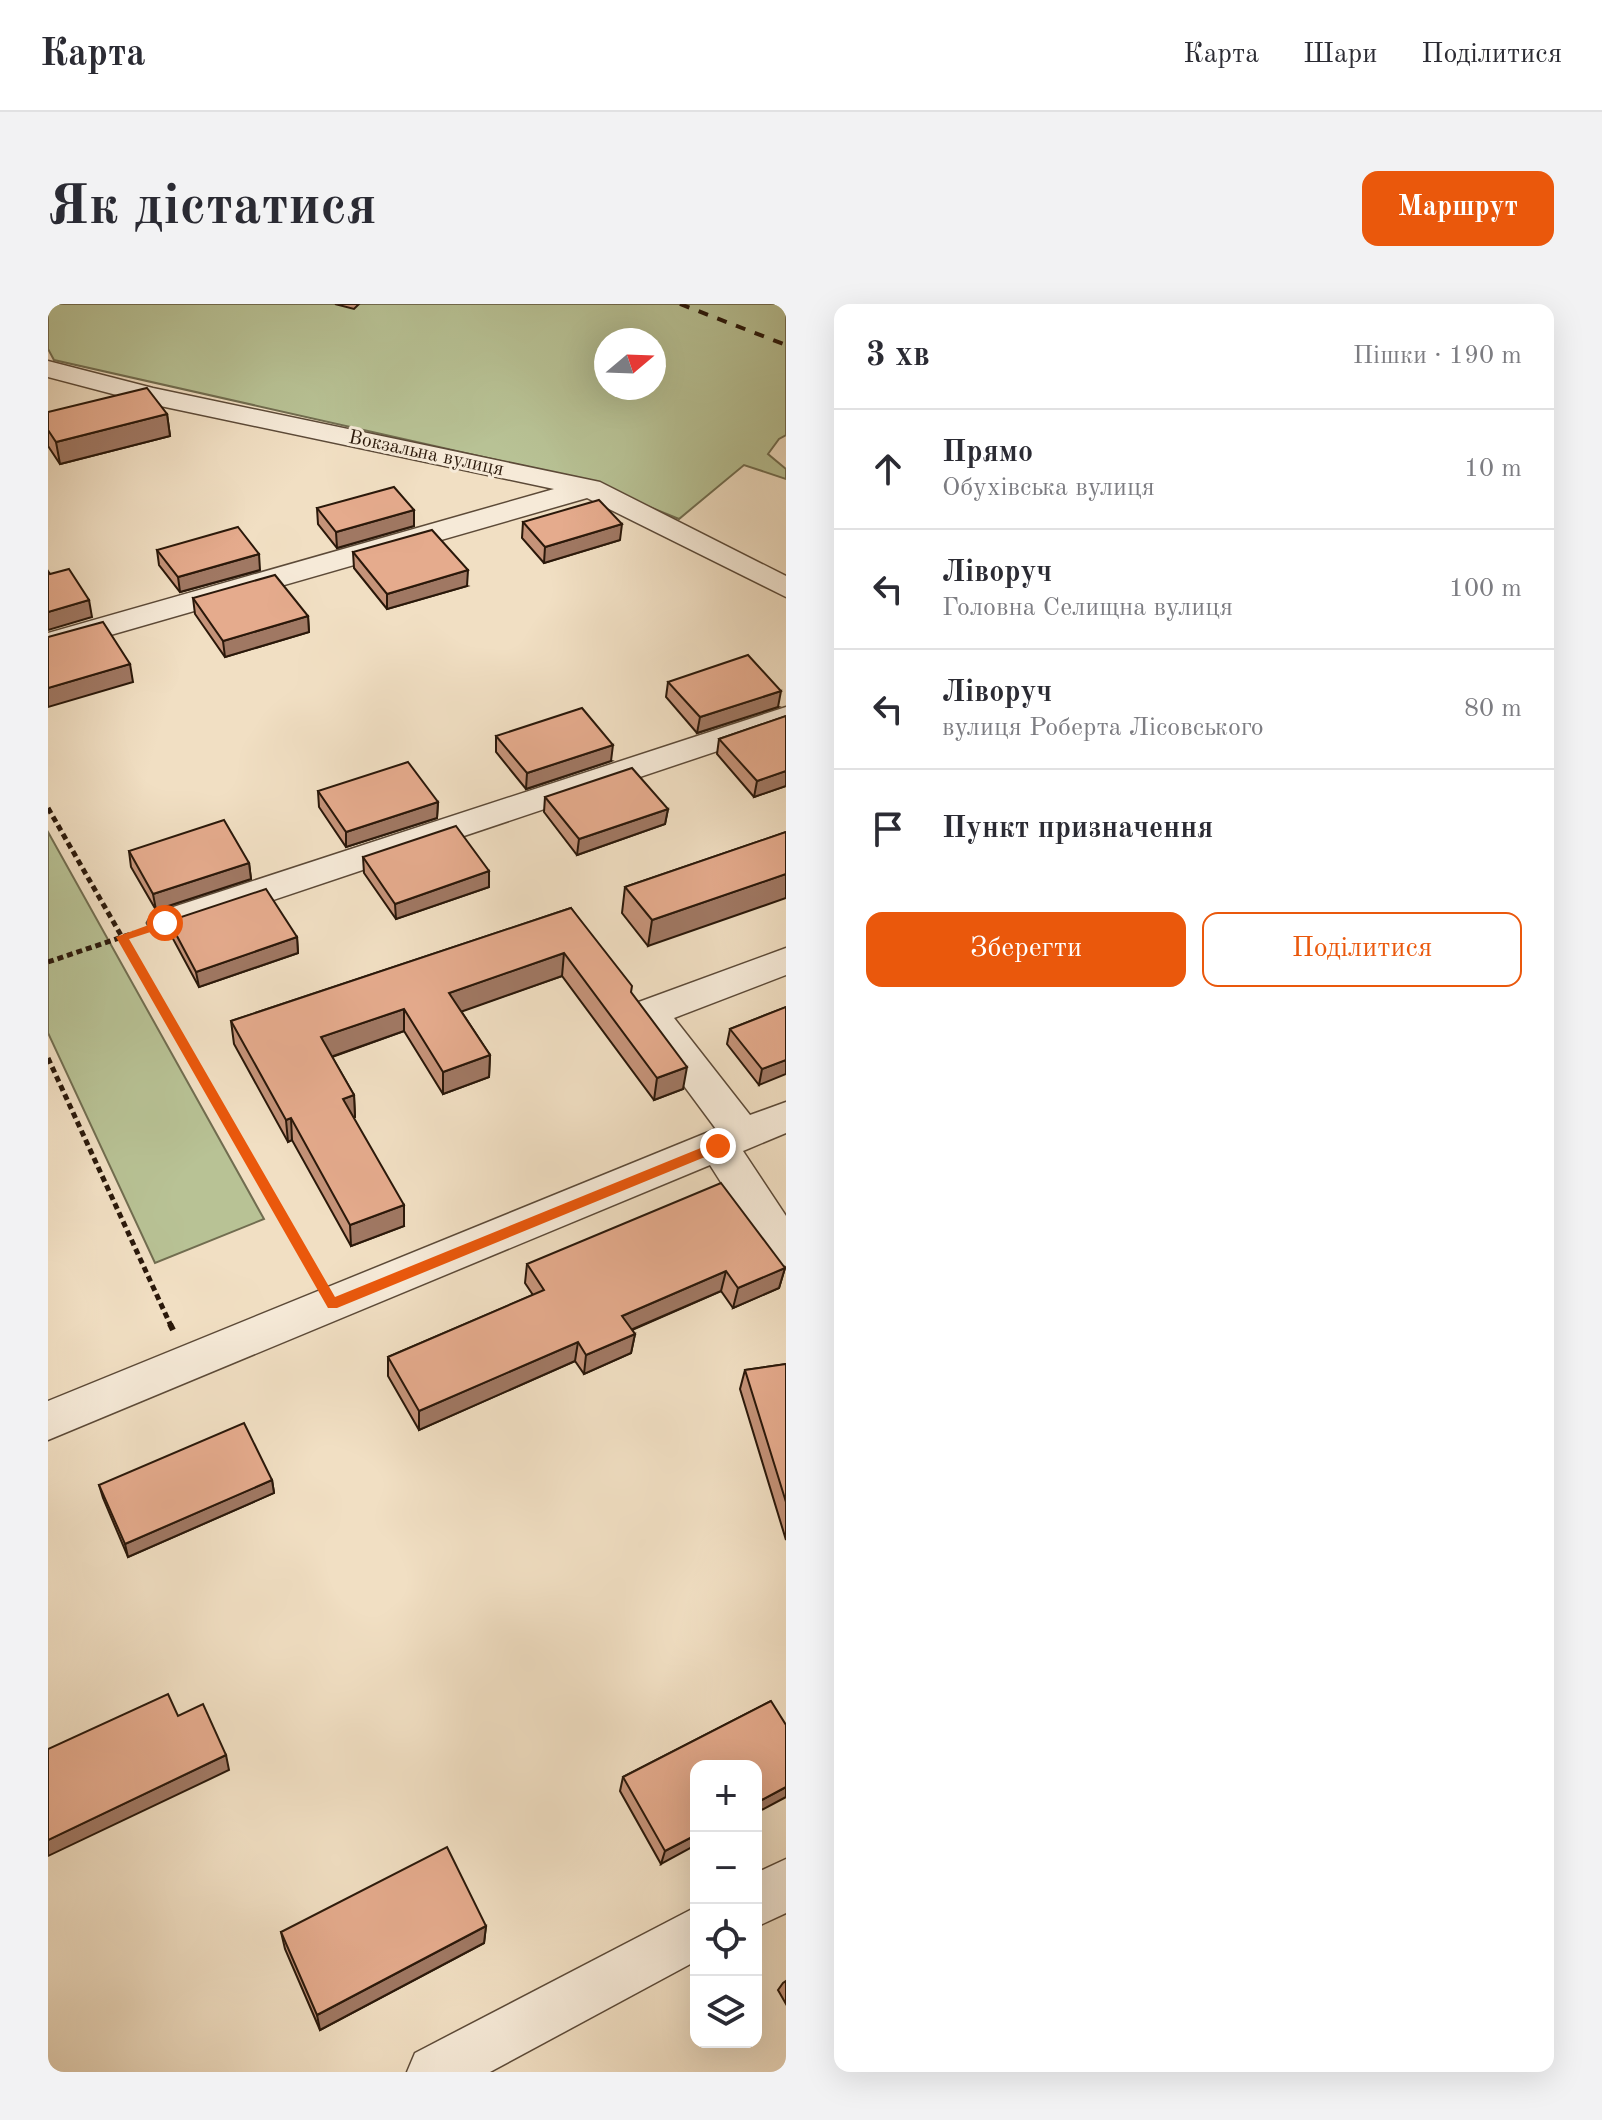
<!DOCTYPE html>
<html lang="uk">
<head>
<meta charset="utf-8">
<style>
	:root { --surface:#fff; --page:#f2f2f3; --text:#2b2b33; --muted:#7c7c81; --line:#e1e1e2; --accent:#ea580c }
	body { margin:0; font-family:"Old Standard TT",serif; background:var(--page); color:var(--text) }
	.controls { position:absolute; right:24px; bottom:24px; display:grid; overflow:hidden; border-radius:16px; box-shadow:0 8px 32px #0002 }
	.controls button { width:72px; height:72px; display:grid; place-items:center; padding:0; border:0; border-bottom:2px solid var(--line); background:var(--surface); color:var(--text); font:40px sans-serif }
	.compass { position:absolute; left:546px; top:24px; width:72px; height:72px; border-radius:50%; background:var(--surface); box-shadow:0 8px 32px #0002; rotate:71deg }
	.stop { position:absolute; width:24px; height:24px; margin:-18px; border:6px solid #ea580c; border-radius:50%; background:#fff }
	.stop.end { background:#ea580c; border-color:#fff; box-shadow:0 2px 8px #0008 }
	.list { margin:0; padding:0; list-style:none }
	h2 { display:flex; justify-content:space-between; align-items:center; height:104px; margin:0; padding:0 32px; font-size:34px }
	h2 small { font-size:26px; font-weight:400; color:var(--muted) }
	.list li { display:grid; grid-template-columns:52px 1fr auto; gap:24px; align-items:center; box-sizing:border-box; height:120px; padding:0 32px; border-top:2px solid var(--line) }
	.list b { display:block; font-size:30px; white-space:nowrap }
	.list p { margin:0; font-size:26px; white-space:nowrap; color:var(--muted) }
	.list em { font-size:26px; font-style:normal; color:var(--muted) }
	.actions { display:flex; gap:16px; padding:24px 32px }
	.actions a { flex:1; padding:18px 0; border:2px solid var(--accent); border-radius:16px; text-align:center; font-size:28px; color:var(--accent) }
	.actions .main { background:var(--accent); color:#fff }
	.icon { flex:none; width:44px; height:44px; fill:none; stroke:currentColor; stroke-width:2; stroke-linecap:round; stroke-linejoin:round }
	.map { position:relative; flex:none; width:738px; height:1768px; overflow:hidden; border-radius:16px }
	header { display:flex; align-items:center; gap:48px; box-sizing:border-box; height:112px; padding:0 40px; background:var(--surface); border-bottom:2px solid var(--line) }
	header strong { font-size:38px }
	nav { display:flex; gap:44px; margin-inline-start:auto; font-size:28px }
	.intro { display:flex; align-items:center; justify-content:space-between; box-sizing:border-box; height:192px; padding:0 48px }
	h1 { margin:0; font-size:56px }
	.button { padding:20px 36px; border-radius:16px; background:var(--accent); color:#fff; font-size:28px; font-weight:700 }
	main { display:flex; gap:48px; padding:0 48px }
	aside { flex:1; background:var(--surface); border-radius:16px; box-shadow:0 8px 32px #0002 }
	.map>svg:first-child { display:block }
	.green { fill:#b8c295; stroke:#716d50; stroke-width:2; fill-rule:evenodd }
	.lines { fill:none; stroke-linecap:round; stroke-linejoin:round }
	.minor-casing { stroke:#5c4a38; stroke-width:3 }
	.path-far1 { stroke:#2a180a; stroke-width:5; stroke-dasharray:6 4; stroke-linecap:butt }
	.path { stroke:#2a180a; stroke-width:6; stroke-dasharray:7 5; stroke-linecap:butt }
	.minor { fill:#f6ead8; fill-rule:evenodd }
	.rail { stroke:#2a180a; stroke-width:4; stroke-dasharray:10 10; stroke-linecap:butt }
	.wall { fill:#c59379; stroke:#2a180a; stroke-width:2 }
	.shaded-wall { fill:#a07863; stroke:#2a180a; stroke-width:2 }
	.building { fill:#e5ab8d; stroke:#2a180a; stroke-width:2 }
	.route { fill:#ea580c }
	.labels { text-anchor:middle; dominant-baseline:central; stroke-width:6; stroke-linejoin:round; paint-order:stroke }
	.far-street-label { font-size:20px; fill:#2a180a; stroke:#f6ead8 }
</style>
</head>
<body>
<header>
<strong>Карта</strong>
<nav><a>Карта</a><a>Шари</a><a>Поділитися</a></nav>
</header>
<div class="intro"><h1>Як дістатися</h1><a class="button">Маршрут</a></div>
<main>
<div class="map">
<svg width="738" height="1768" viewBox="0 0 738 1768">
	<rect width="100%" height="100%" fill="#f1dfc3"/>
	<filter id="stains"><feTurbulence type="fractalNoise" baseFrequency=".0025" numOctaves="4"/><feColorMatrix values="0 0 0 0 .2 0 0 0 0 .09 0 0 0 0 .02 0 0 0 .5 -.17"/></filter>
	<radialGradient id="worn" r=".72"><stop offset=".6" stop-color="#630" stop-opacity="0"/><stop offset="1" stop-color="#630" stop-opacity=".3"/></radialGradient>
	<g class="green">
		<path d="M 0,0 L 738,0 L 738,131 L 731,135 L 720,150 L 738,165 L 738,175 L 696,161 L 631,215 L 533,175 L 6,56 L 0,45 ZM 558,36 L 606,36 L 606,84 L 558,84 Z"/>
		<path d="M 0,528 L 216,915 L 107,959 L 0,729 Z"/>
	</g>
	<g class="lines">
		<defs>
			<g id="minor">
				<path d="M 0,57 L 105,84 L 552,178 L 738,272 L 738,293 L 539,194 L 0,349 L 0,329 L 506,185 L 103,100 L 0,73 Z"/>
				<path d="M 738,403 L 738,424 L 130,628 L 117,632 L 104,628 L 99,619 L 104,610 Z"/>
				<path d="M 738,644 L 738,671 L 626,714 L 702,811 L 738,798 L 738,829 L 695,847 L 738,912 L 738,962 L 723,957 L 662,861 L 0,1136 L 0,1097 L 668,825 L 582,709 L 588,699 Z"/>
				<path d="M 738,1555 L 738,1609 L 708,1623 L 708,1569 Z"/>
				<path d="M 648,1603 L 648,1657 L 442,1768 L 359,1768 L 367,1749 Z"/>
			</g>
		</defs>
		<use href="#minor" class="minor-casing"/>
		<g class="path-far1">
			<path d="M 0,504 L 268,971"/>
			<path d="M 0,658 L 86,629"/>
			<path d="M 0,754 L 123,1022"/>
		</g>
		<path class="path" d="M 122,1020 L 125,1026"/>
		<use href="#minor" class="minor"/>
		<path class="rail" d="M 632,0 L 738,41"/>
	</g>
	<g class="wall">
		<path d="M 287,0 L 311,0 L 306,5 Z"/>
		<path d="M 0,108 L 119,110 L 122,132 L 12,160 L 0,142 Z"/>
		<path d="M 269,204 L 366,206 L 366,222 L 289,244 L 270,220 Z"/>
		<path d="M 475,218 L 572,236 L 496,259 L 474,234 Z"/>
		<path d="M 109,246 L 212,266 L 132,288 L 111,261 Z"/>
		<path d="M 305,248 L 419,282 L 339,305 L 306,264 Z"/>
		<path d="M 145,294 L 260,312 L 261,328 L 177,353 L 147,310 Z"/>
		<path d="M 620,378 L 730,403 L 649,429 L 618,393 Z"/>
		<path d="M 738,412 L 738,482 L 706,493 L 669,450 L 671,435 Z"/>
		<path d="M 448,432 L 563,457 L 478,485 L 448,448 Z"/>
		<path d="M 270,487 L 390,498 L 389,514 L 298,543 L 271,503 Z"/>
		<path d="M 497,493 L 620,505 L 617,520 L 529,551 L 496,508 Z"/>
		<path d="M 738,528 L 600,642 L 574,609 L 577,583 Z"/>
		<path d="M 81,547 L 201,559 L 203,575 L 108,606 L 83,563 Z"/>
		<path d="M 315,553 L 441,567 L 441,583 L 348,615 L 316,569 Z"/>
		<path d="M 523,604 L 583,689 L 635,785 L 606,796 L 514,672 L 413,707 L 442,751 L 441,773 L 395,790 L 356,727 L 284,753 L 306,791 L 307,813 L 305,814 L 356,922 L 303,942 L 244,836 L 240,838 L 186,740 L 183,717 Z"/>
		<path d="M 121,617 L 249,633 L 250,649 L 151,683 L 124,633 Z"/>
		<path d="M 738,703 L 711,781 L 679,740 L 682,725 Z"/>
		<path d="M 479,960 L 737,964 L 731,984 L 685,1004 L 673,987 L 584,1026 L 587,1030 L 583,1049 L 536,1070 L 527,1057 L 371,1126 L 340,1072 L 340,1053 L 485,991 L 477,979 Z"/>
		<path d="M 738,1060 L 738,1236 L 692,1085 L 697,1066 Z"/>
		<path d="M 224,1176 L 226,1189 L 80,1253 L 55,1194 L 51,1181 Z"/>
		<path d="M 723,1397 L 613,1560 L 572,1487 L 575,1473 Z"/>
		<path d="M 438,1622 L 436,1639 L 272,1726 L 237,1645 L 233,1628 Z"/>
		<path d="M 738,1677 L 738,1700 L 730,1686 L 735,1679 Z"/>
	</g>
	<g class="shaded-wall">
		<path d="M 119,110 L 122,132 L 12,160 L 8,138 Z"/>
		<path d="M 366,206 L 366,222 L 289,244 L 288,228 Z"/>
		<path d="M 574,220 L 572,236 L 496,259 L 497,243 Z"/>
		<path d="M 211,250 L 212,266 L 132,288 L 130,273 Z"/>
		<path d="M 420,266 L 419,282 L 339,305 L 339,290 Z"/>
		<path d="M 41,296 L 44,313 L 0,326 L 0,308 Z"/>
		<path d="M 260,312 L 261,328 L 177,353 L 175,337 Z"/>
		<path d="M 82,360 L 85,378 L 0,403 L 0,384 Z"/>
		<path d="M 733,387 L 730,403 L 649,429 L 652,413 Z"/>
		<path d="M 565,441 L 563,457 L 478,485 L 479,469 Z"/>
		<path d="M 738,467 L 738,482 L 706,493 L 709,477 Z"/>
		<path d="M 390,498 L 389,514 L 298,543 L 298,528 Z"/>
		<path d="M 620,505 L 617,520 L 529,551 L 531,535 Z"/>
		<path d="M 201,559 L 203,575 L 108,606 L 105,590 Z"/>
		<path d="M 441,567 L 441,583 L 348,615 L 347,600 Z"/>
		<path d="M 738,570 L 738,594 L 600,642 L 604,616 Z"/>
		<path d="M 249,633 L 250,649 L 151,683 L 148,668 Z"/>
		<path d="M 516,649 L 514,672 L 401,712 L 401,689 Z"/>
		<path d="M 356,705 L 356,727 L 274,756 L 273,733 Z"/>
		<path d="M 442,751 L 441,773 L 395,790 L 395,768 Z"/>
		<path d="M 738,756 L 738,770 L 711,781 L 714,765 Z"/>
		<path d="M 639,763 L 635,785 L 606,796 L 609,774 Z"/>
		<path d="M 306,791 L 307,813 L 296,818 L 295,795 Z"/>
		<path d="M 243,814 L 244,836 L 240,838 L 238,816 Z"/>
		<path d="M 356,901 L 356,922 L 303,942 L 302,921 Z"/>
		<path d="M 737,964 L 731,984 L 685,1004 L 690,984 Z"/>
		<path d="M 678,967 L 673,987 L 571,1031 L 574,1012 Z"/>
		<path d="M 587,1030 L 583,1049 L 536,1070 L 538,1051 Z"/>
		<path d="M 530,1038 L 527,1057 L 371,1126 L 371,1107 Z"/>
		<path d="M 224,1176 L 226,1189 L 80,1253 L 77,1240 Z"/>
		<path d="M 178,1451 L 181,1466 L 0,1552 L 0,1536 Z"/>
		<path d="M 738,1483 L 738,1493 L 708,1509 L 708,1499 Z"/>
		<path d="M 648,1531 L 648,1541 L 613,1560 L 617,1547 Z"/>
		<path d="M 438,1622 L 436,1639 L 272,1726 L 269,1711 Z"/>
	</g>
	<g class="building">
		<path d="M 99,84 L 119,110 L 8,138 L 0,126 L 0,108 Z"/>
		<path d="M 346,183 L 366,206 L 288,228 L 269,204 Z"/>
		<path d="M 551,196 L 574,220 L 497,243 L 475,218 Z"/>
		<path d="M 190,223 L 211,250 L 130,273 L 109,246 Z"/>
		<path d="M 384,226 L 420,266 L 339,290 L 305,248 Z"/>
		<path d="M 21,265 L 41,296 L 0,308 L 0,267 L 2,270 Z"/>
		<path d="M 227,271 L 260,312 L 175,337 L 145,294 Z"/>
		<path d="M 55,318 L 82,360 L 0,384 L 0,333 Z"/>
		<path d="M 700,351 L 733,387 L 652,413 L 620,378 Z"/>
		<path d="M 534,404 L 565,441 L 479,469 L 448,432 Z"/>
		<path d="M 738,412 L 738,467 L 709,477 L 671,435 Z"/>
		<path d="M 360,458 L 390,498 L 298,528 L 270,487 Z"/>
		<path d="M 584,464 L 620,505 L 531,535 L 497,493 Z"/>
		<path d="M 176,516 L 201,559 L 105,590 L 81,547 Z"/>
		<path d="M 408,522 L 441,567 L 347,600 L 315,553 Z"/>
		<path d="M 738,528 L 738,570 L 604,616 L 577,583 Z"/>
		<path d="M 218,585 L 249,633 L 148,668 L 121,617 Z"/>
		<path d="M 523,604 L 584,682 L 583,688 L 639,763 L 609,774 L 516,649 L 401,689 L 442,751 L 395,768 L 356,705 L 273,733 L 306,791 L 295,795 L 356,901 L 302,921 L 243,814 L 238,816 L 183,717 Z"/>
		<path d="M 738,703 L 738,756 L 714,765 L 682,725 Z"/>
		<path d="M 673,879 L 737,964 L 690,984 L 678,967 L 574,1012 L 587,1030 L 538,1051 L 530,1038 L 371,1107 L 340,1053 L 496,986 L 479,960 Z"/>
		<path d="M 738,1060 L 738,1198 L 697,1066 Z"/>
		<path d="M 196,1119 L 224,1176 L 77,1240 L 51,1181 Z"/>
		<path d="M 120,1390 L 130,1412 L 155,1400 L 178,1451 L 0,1536 L 0,1445 Z"/>
		<path d="M 723,1397 L 738,1421 L 738,1483 L 708,1499 L 708,1462 L 648,1462 L 648,1531 L 617,1547 L 575,1473 Z"/>
		<path d="M 399,1543 L 438,1622 L 269,1711 L 233,1628 Z"/>
	</g>
	<path class="route" d="M 117,615 L 121,616 L 121,622 L 81,635 L 287,993 L 665,839 L 670,837 L 676,842 L 674,846 L 289,1004 L 280,1004 L 68,633 Z"/>
	<g class="labels">
		<g class="far-street-label">
			<text transform="translate(378 150) rotate(12)">Вокзальна вулиця</text>
		</g>
	</g>
	<rect width="100%" height="100%" filter="url(#stains)"/>
	<rect width="100%" height="100%" fill="url(#worn)"/>
</svg>
<div class="controls">
<button>+</button>
<button>−</button>
<button><svg class="icon" aria-label="locate" viewBox="0 0 24 24"><circle cx="12" cy="12" r="6"/><path d="M12 2v4M12 18v4M2 12h4M18 12h4"/></svg></button>
<button><svg class="icon" aria-label="layers" viewBox="0 0 24 24"><path d="M12 4l9 5-9 5-9-5zM3 14l9 5 9-5"/></svg></button>
</div>
<svg class="compass" viewBox="-18 -18 36 36"><path d="M0-13l5 13h-10z" fill="#e53935"/><path d="M0 13l5-13h-10z" fill="#7c7c81"/></svg>
<div class="stop" style="left:117px;top:619px"></div>
<div class="stop end" style="left:670px;top:842px"></div>
</div>
<aside>
<h2>3 хв<small>Пішки · 190 m</small></h2>
<ul class="list">
<li><svg class="icon" aria-label="ahead" viewBox="0 0 24 24"><path d="M12 20V5M6 11l6-6 6 6"/></svg><div><b>Прямо</b><p>Обухівська вулиця</p></div><em>10 m</em></li>
<li><svg class="icon" aria-label="left" viewBox="0 0 24 24"><path d="M17 20v-9H6M10 6l-5 5 5 5"/></svg><div><b>Ліворуч</b><p>Головна Селищна вулиця</p></div><em>100 m</em></li>
<li><svg class="icon" aria-label="left" viewBox="0 0 24 24"><path d="M17 20v-9H6M10 6l-5 5 5 5"/></svg><div><b>Ліворуч</b><p>вулиця Роберта Лісовського</p></div><em>80 m</em></li>
<li><svg class="icon" aria-label="arrive" viewBox="0 0 24 24"><path d="M6 21V4h12l-3 4 3 4H6"/></svg><div><b>Пункт призначення</b></div></li>
</ul>
<div class="actions"><a class="main">Зберегти</a><a>Поділитися</a></div>
</aside>
</main>
</body>
</html>
